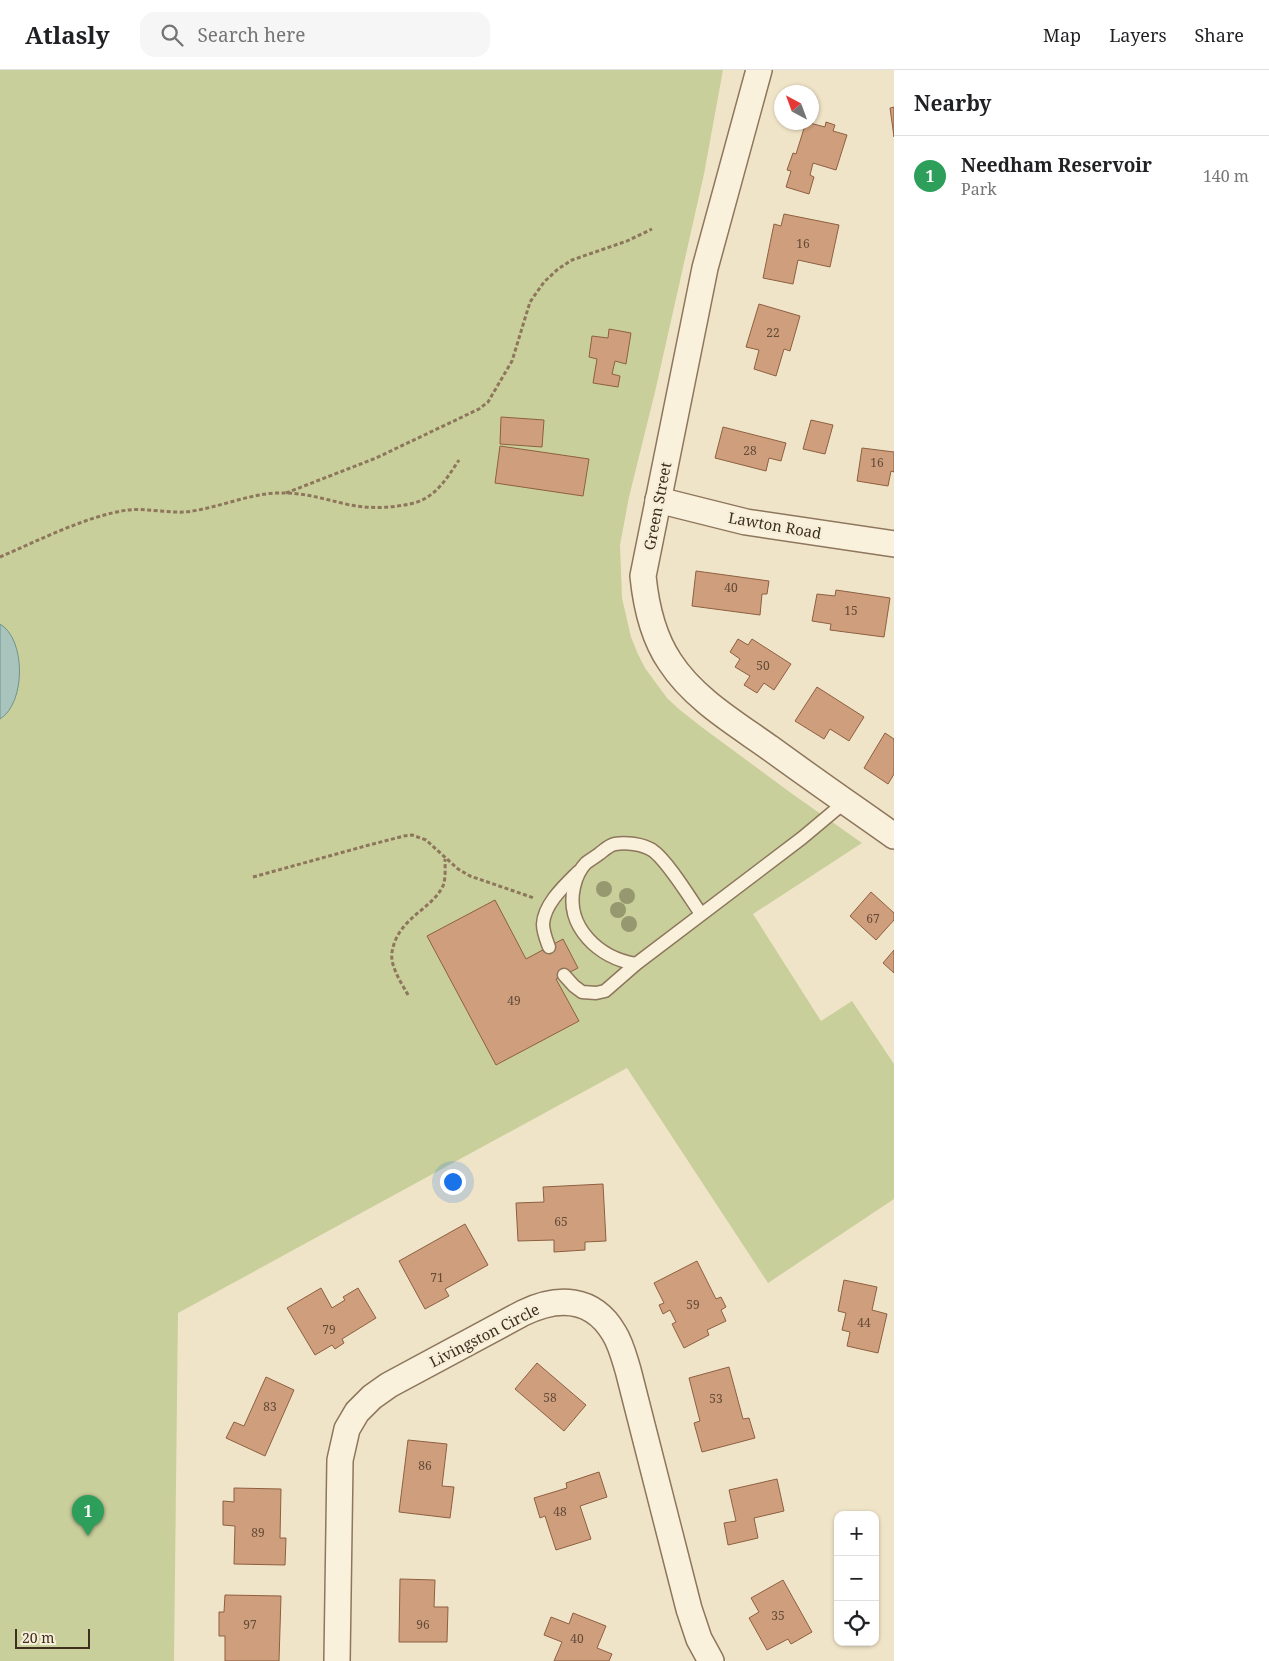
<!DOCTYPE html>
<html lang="en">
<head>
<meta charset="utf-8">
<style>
	:root { --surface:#fff; --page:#f6f6f6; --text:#202124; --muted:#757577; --line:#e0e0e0; --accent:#9e2a2b }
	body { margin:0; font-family:"Noto Serif",serif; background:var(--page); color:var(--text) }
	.controls { position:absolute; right:15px; bottom:15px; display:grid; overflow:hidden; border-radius:10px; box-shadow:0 1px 4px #0004 }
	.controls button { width:45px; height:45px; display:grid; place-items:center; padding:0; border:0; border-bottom:1px solid var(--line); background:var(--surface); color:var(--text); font:25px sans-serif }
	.compass { position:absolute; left:774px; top:15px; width:45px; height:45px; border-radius:50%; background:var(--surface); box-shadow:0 1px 4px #0004; rotate:319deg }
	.scale { position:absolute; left:15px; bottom:12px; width:75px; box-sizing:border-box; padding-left:5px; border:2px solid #3d2e20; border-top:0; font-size:14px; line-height:18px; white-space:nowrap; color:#3d2e20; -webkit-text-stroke:4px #f7eed8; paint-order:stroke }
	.you { position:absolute; left:452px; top:1111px; width:18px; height:18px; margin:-12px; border:4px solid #fff; border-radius:50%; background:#1a73e8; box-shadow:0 0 0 8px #1a73e833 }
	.badge { display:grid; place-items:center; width:32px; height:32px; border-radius:50%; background:var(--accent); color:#fff; font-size:16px; font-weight:700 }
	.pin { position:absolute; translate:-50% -41px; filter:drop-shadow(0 1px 2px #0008) }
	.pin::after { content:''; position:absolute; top:26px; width:18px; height:15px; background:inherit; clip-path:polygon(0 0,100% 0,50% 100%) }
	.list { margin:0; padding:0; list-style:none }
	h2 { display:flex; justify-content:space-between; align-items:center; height:65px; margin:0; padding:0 20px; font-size:21px }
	h2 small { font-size:16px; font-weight:400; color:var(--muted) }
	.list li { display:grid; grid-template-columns:32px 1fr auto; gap:15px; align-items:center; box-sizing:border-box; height:80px; padding:0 20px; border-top:1px solid var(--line) }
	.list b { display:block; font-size:19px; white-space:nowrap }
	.list p { margin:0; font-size:16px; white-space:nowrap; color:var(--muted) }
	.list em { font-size:16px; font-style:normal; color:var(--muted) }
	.icon { flex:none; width:28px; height:28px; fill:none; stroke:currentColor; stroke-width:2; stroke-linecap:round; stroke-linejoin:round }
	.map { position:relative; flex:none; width:894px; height:1591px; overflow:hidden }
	header { display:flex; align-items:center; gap:30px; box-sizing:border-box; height:70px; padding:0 25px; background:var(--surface); border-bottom:1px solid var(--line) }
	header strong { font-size:24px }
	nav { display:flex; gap:28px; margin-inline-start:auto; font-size:18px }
	.search { width:350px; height:45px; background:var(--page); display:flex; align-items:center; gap:12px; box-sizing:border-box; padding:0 18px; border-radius:15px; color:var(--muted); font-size:19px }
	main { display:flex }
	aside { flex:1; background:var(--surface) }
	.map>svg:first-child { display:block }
	.green { fill:#c9cf9b }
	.water { fill:#a9c4bc; stroke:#6f938a }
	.building { fill:#cf9f7d; stroke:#8d5f41 }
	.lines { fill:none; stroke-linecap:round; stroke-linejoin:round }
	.lane-casing { stroke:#8d765c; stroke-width:15 }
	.street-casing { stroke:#8d765c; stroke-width:28 }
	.path { stroke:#8d765c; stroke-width:3; stroke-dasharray:4 2.5; stroke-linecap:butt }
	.lane { stroke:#faf1dc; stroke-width:12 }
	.street { stroke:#faf1dc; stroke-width:25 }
	.tree { fill:#96986f }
	.labels { text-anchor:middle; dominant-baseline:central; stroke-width:5; stroke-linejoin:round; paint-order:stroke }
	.number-label { font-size:12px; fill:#624a37 }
	.street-label { font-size:15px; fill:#3d2e20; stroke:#f7eed8 }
</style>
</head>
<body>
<header>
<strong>Atlasly</strong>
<div class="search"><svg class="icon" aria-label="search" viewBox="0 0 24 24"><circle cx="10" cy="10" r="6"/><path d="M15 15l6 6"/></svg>Search here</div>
<nav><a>Map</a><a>Layers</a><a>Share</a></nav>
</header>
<main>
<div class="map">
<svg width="894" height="1591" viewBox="0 0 894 1591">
	<rect width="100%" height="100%" fill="#f0e4c8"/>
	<path class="green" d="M 0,0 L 723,0 L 704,104 L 655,322 L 629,427 L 620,475 L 622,528 L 631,567 L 637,582 L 645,598 L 667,628 L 680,640 L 703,658 L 791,723 L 862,773 L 753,844 L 821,951 L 852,931 L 894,994 L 894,1129 L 768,1213 L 627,998 L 178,1243 L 174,1591 L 0,1591 Z"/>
	<path class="water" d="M 0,554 C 26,569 26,633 0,649 Z"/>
	<g class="building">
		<path d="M 894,37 L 894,67 L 890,38 Z"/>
		<path d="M 806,52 L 825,57 L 826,52 L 835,55 L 833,61 L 847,65 L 836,100 L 813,93 L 810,105 L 814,107 L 809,124 L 786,117 L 791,101 L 787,100 L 793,83 L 796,84 Z"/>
		<path d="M 784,144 L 839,155 L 830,197 L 798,190 L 793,214 L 763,208 L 774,154 L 781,156 Z"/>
		<path d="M 759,234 L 800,246 L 790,281 L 784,279 L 776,306 L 754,299 L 759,280 L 746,277 Z"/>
		<path d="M 609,259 L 631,263 L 626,294 L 615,291 L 612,304 L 620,306 L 618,317 L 593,313 L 597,289 L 589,287 L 592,266 L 608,268 Z"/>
		<path d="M 501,347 L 544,350 L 542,377 L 500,374 Z"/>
		<path d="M 811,350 L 833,355 L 825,384 L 803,379 Z"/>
		<path d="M 723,357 L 786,373 L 781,391 L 769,388 L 766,401 L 715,388 Z"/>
		<path d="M 500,376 L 589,389 L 583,426 L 495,413 Z"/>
		<path d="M 862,378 L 894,382 L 894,402 L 891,401 L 888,416 L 857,411 Z"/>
		<path d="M 696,501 L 769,511 L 767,524 L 762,524 L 760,545 L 692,536 Z"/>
		<path d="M 836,520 L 890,528 L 884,567 L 830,560 L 831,554 L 812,551 L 817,524 L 835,526 Z"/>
		<path d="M 738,569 L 748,575 L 752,569 L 791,594 L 774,620 L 764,613 L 757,623 L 744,615 L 750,606 L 735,597 L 740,589 L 730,582 Z"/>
		<path d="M 817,617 L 864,647 L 849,671 L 830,659 L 824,669 L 795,651 Z"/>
		<path d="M 885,663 L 894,669 L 894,704 L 888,714 L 864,698 Z"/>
		<path d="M 871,822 L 894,843 L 894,850 L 876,870 L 850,846 Z"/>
		<path d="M 495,830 L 526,889 L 563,869 L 578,898 L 556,909 L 579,951 L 496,995 L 427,866 Z"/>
		<path d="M 894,880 L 894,903 L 883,893 Z"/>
		<path d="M 603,1114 L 606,1171 L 585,1172 L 585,1180 L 554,1182 L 554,1170 L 518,1171 L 516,1133 L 544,1132 L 543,1117 Z"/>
		<path d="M 465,1154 L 488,1195 L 445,1219 L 449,1226 L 425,1239 L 399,1191 Z"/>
		<path d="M 697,1191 L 716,1229 L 721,1227 L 726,1237 L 721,1240 L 726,1251 L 707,1260 L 709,1265 L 684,1278 L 672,1254 L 676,1252 L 670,1240 L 663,1244 L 659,1235 L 664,1233 L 654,1213 Z"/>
		<path d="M 844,1210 L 877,1217 L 872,1240 L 887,1244 L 878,1283 L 847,1276 L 850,1262 L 842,1260 L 846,1243 L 838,1241 Z"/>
		<path d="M 321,1218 L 332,1238 L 345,1230 L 343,1227 L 358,1218 L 376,1248 L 342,1269 L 344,1273 L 335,1279 L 332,1275 L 315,1285 L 287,1238 Z"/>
		<path d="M 537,1293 L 586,1335 L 564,1361 L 515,1319 Z"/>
		<path d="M 729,1297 L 743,1349 L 749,1348 L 755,1368 L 702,1382 L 694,1353 L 700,1351 L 689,1308 Z"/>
		<path d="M 266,1307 L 294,1320 L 265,1386 L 226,1368 L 234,1352 L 244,1356 Z"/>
		<path d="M 408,1370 L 447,1374 L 442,1416 L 454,1417 L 450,1448 L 399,1442 Z"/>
		<path d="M 599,1402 L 607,1427 L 580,1436 L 591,1469 L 556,1480 L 545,1446 L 540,1448 L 534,1428 L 567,1418 L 566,1413 Z"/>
		<path d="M 777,1409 L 784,1441 L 754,1448 L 758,1468 L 728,1475 L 724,1453 L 736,1451 L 729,1420 Z"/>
		<path d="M 234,1418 L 281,1419 L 280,1468 L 286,1468 L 285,1495 L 234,1494 L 235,1456 L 223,1455 L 223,1431 L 234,1432 Z"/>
		<path d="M 400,1509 L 435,1510 L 434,1537 L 448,1537 L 447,1572 L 399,1572 Z"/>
		<path d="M 783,1510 L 812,1562 L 791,1574 L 788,1569 L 767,1580 L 749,1548 L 759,1542 L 751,1528 Z"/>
		<path d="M 225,1525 L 281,1526 L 279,1591 L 225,1591 L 225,1566 L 219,1566 L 219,1542 L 224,1542 Z"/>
		<path d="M 573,1543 L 606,1556 L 597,1578 L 612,1584 L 609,1591 L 554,1591 L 562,1572 L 544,1565 L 551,1547 L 569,1554 Z"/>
	</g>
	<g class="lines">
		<defs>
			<g id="lane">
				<path d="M 549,877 C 546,869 543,862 543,854 C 544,834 565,815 578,802"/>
				<path d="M 636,894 C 599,888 565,857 574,817 C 576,808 580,799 586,793 C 590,790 595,787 599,784 C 603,781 609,775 615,774 C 626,772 642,774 652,780 C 667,790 690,828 701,844"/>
				<path d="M 564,905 L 574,916 L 582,922 L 596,923 L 605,921 L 636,894 L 802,768 L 845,732"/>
			</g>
			<g id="street">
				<path d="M 759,0 L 705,198 L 643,506 C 646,536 653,567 670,592 C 694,629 735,653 770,678 C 811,708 853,737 894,766"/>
				<path d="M 658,430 L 746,452 L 894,474"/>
				<path d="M 337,1591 L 340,1390 L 347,1359 L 357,1342 L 372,1327 L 389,1315 L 523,1243 C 558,1226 593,1227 614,1263 C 621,1274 624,1287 628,1300 L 689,1539 L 699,1569 L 711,1591"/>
			</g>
		</defs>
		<use href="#lane" class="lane-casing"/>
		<use href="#street" class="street-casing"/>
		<g class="path">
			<path d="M 286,423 L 376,388 L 479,339 L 488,332 L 512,291 L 530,232 L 544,212 L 558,199 L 572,190 L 627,171 L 652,159"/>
			<path d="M 0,487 C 37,471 89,445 128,440 C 146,438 166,443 185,442 C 215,439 245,425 275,423 C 304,422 323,429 350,435 C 371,439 393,438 414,433 C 436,427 447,408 459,390"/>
			<path d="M 253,807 L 369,775 L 404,766 L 412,765 L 426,770 L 458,799 L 470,806 L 534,828"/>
			<path d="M 408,925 C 402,914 394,902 392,890 C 391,883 393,877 395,871 C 406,845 432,838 443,816 C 446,808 445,797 445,789"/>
		</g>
		<use href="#lane" class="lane"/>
		<use href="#street" class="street"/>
	</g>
	<g class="tree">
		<circle cx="604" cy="819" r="8"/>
		<circle cx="627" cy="826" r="8"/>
		<circle cx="618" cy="840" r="8"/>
		<circle cx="629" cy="854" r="8"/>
	</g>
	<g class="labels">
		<g class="number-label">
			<text x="803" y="173">16</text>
			<text x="773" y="262">22</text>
			<text x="750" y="380">28</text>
			<text x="877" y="392">16</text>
			<text x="731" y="517">40</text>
			<text x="851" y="540">15</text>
			<text x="763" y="595">50</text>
			<text x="873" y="848">67</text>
			<text x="514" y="930">49</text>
			<text x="561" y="1151">65</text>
			<text x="437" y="1207">71</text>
			<text x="693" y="1234">59</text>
			<text x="864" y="1252">44</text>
			<text x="329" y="1259">79</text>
			<text x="550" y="1327">58</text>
			<text x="716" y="1328">53</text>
			<text x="270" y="1336">83</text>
			<text x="425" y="1395">86</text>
			<text x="560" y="1441">48</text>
			<text x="258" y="1462">89</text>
			<text x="778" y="1545">35</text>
			<text x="250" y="1554">97</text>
			<text x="423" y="1554">96</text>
			<text x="577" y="1568">40</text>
		</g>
		<g class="street-label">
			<text transform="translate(657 436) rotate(-79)">Green Street</text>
			<text transform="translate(775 455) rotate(10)">Lawton Road</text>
			<text transform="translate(484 1265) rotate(-27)">Livingston Circle</text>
		</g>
	</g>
</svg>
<div class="controls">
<button>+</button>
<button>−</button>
<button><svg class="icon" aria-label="locate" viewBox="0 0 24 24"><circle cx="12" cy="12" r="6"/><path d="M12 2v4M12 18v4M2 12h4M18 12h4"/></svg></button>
</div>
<svg class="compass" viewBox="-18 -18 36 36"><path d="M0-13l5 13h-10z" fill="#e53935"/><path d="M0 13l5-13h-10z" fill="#757577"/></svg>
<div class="scale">20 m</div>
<div class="you"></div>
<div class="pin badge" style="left:88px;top:1466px;background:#2e9e5b">1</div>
</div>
<aside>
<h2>Nearby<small></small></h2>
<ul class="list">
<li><span class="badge" style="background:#2e9e5b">1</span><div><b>Needham Reservoir</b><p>Park</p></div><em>140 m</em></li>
</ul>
</aside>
</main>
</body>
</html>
